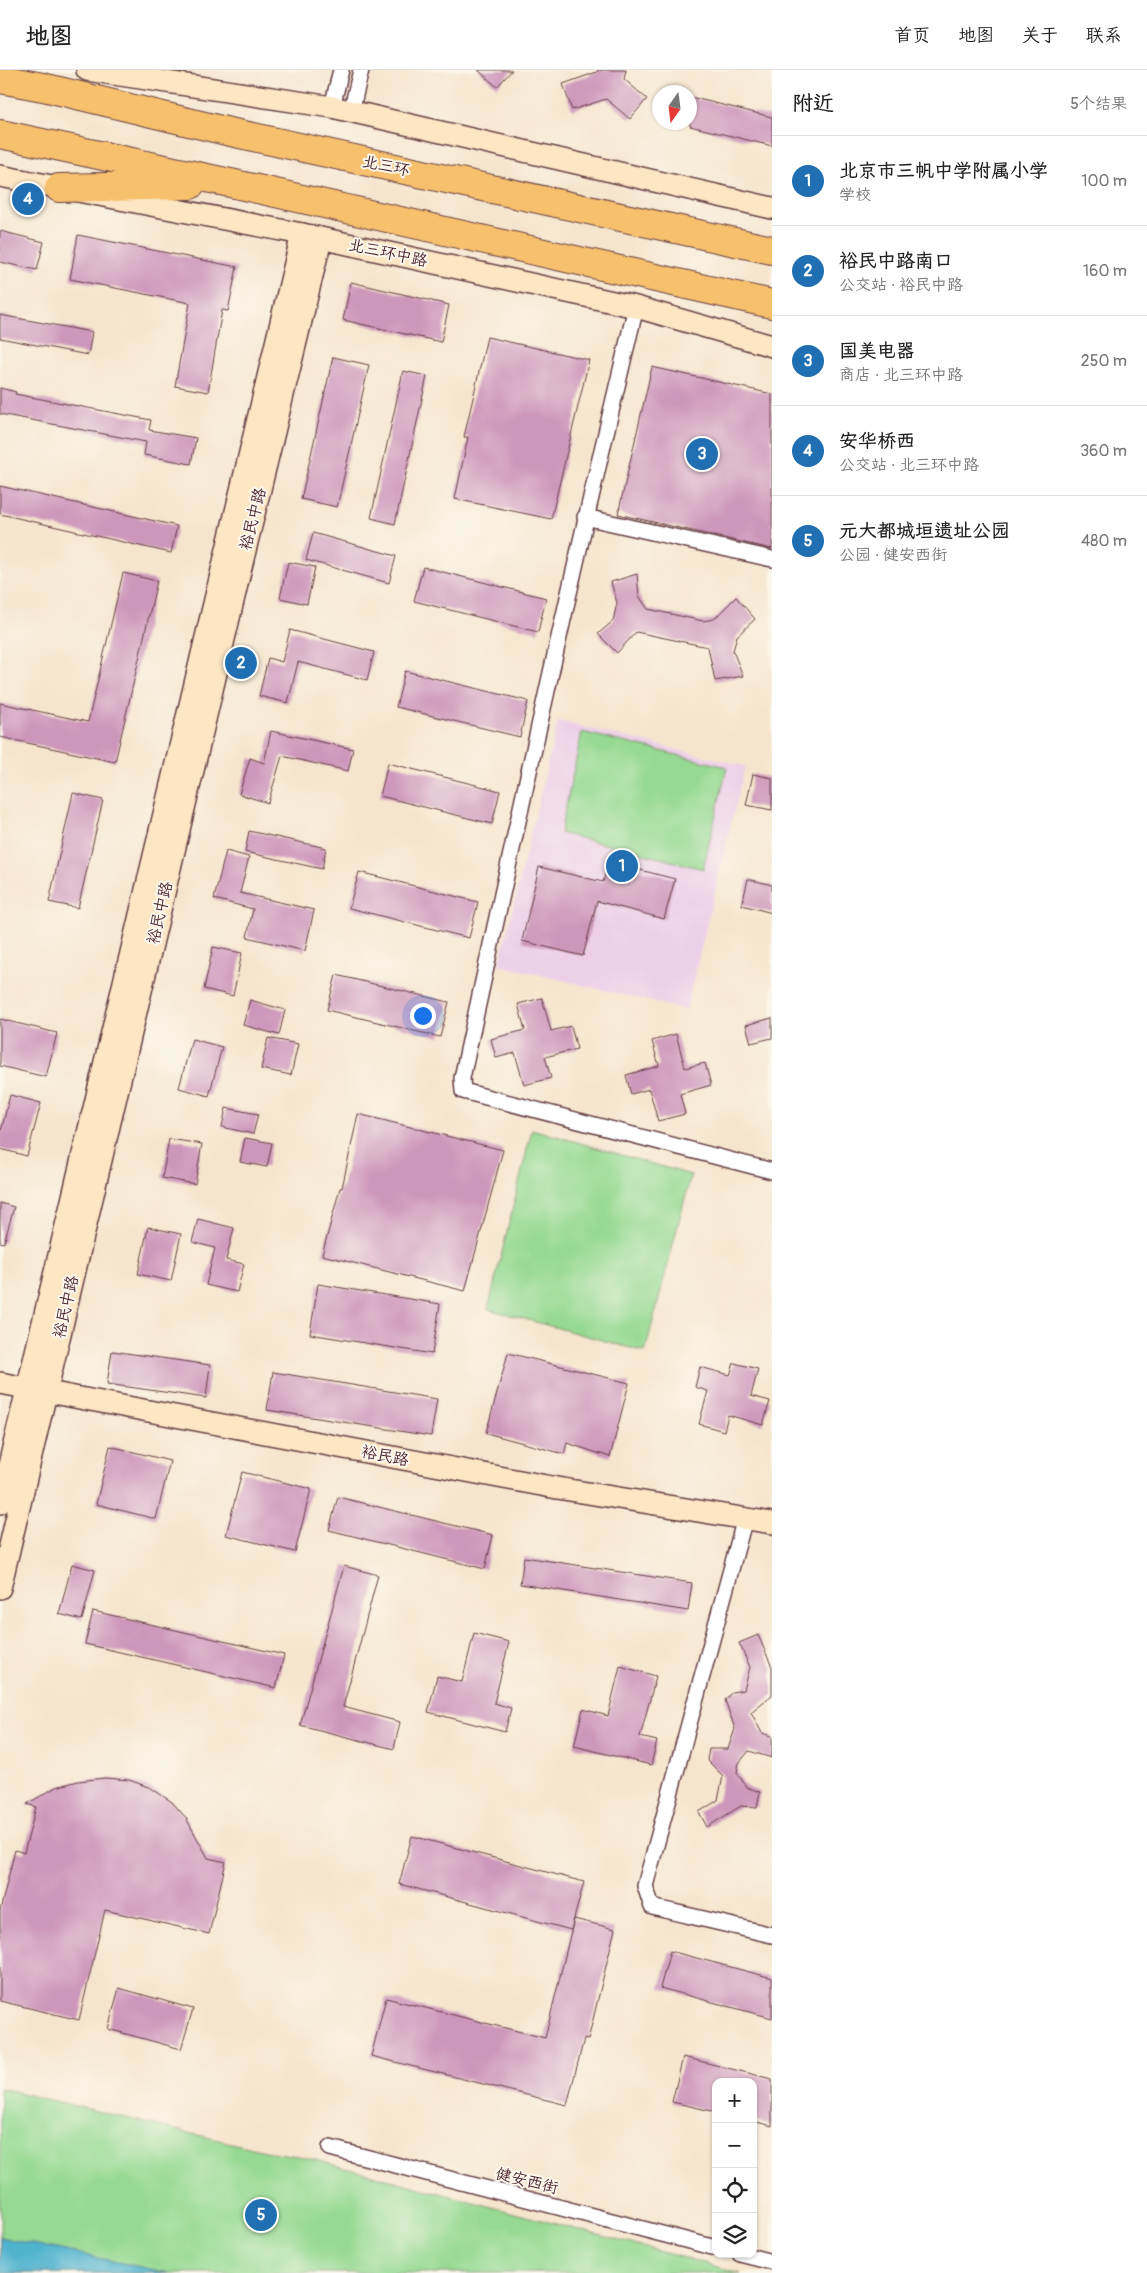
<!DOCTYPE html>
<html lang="zh">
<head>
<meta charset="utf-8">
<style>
	:root { --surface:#fff; --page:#f6f6f6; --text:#222; --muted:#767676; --line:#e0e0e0; --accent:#1f6fb2 }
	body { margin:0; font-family:Pangolin,"LXGW WenKai TC",sans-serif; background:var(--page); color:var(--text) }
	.controls { position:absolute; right:15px; bottom:15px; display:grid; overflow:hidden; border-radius:10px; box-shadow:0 1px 4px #0004 }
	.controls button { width:45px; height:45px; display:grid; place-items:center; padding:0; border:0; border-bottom:1px solid var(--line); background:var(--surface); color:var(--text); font:25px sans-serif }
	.compass { position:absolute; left:652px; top:15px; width:45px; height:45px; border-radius:50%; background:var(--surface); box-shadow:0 1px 4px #0004; rotate:194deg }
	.you { position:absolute; left:422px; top:945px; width:18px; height:18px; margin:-12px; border:4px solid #fff; border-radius:50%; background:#1a73e8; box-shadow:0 0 0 8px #1a73e833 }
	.badge { display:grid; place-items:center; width:32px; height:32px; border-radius:50%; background:var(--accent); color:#fff; font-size:16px; font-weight:700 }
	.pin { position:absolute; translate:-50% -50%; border:2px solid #fff; box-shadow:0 1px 5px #0006 }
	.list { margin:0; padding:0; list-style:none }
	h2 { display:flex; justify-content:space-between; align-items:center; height:65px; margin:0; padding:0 20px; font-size:21px }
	h2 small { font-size:16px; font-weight:400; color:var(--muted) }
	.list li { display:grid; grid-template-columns:32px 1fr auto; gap:15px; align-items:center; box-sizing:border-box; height:90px; padding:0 20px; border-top:1px solid var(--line) }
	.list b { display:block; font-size:19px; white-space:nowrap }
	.list p { margin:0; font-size:16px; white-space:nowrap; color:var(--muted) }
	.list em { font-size:16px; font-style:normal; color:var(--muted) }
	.icon { flex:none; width:28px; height:28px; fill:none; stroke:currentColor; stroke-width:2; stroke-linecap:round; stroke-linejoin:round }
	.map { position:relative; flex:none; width:772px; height:2203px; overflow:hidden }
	header { display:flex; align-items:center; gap:30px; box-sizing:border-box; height:70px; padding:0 25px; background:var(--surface); border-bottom:1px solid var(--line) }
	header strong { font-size:24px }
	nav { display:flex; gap:28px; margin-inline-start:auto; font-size:18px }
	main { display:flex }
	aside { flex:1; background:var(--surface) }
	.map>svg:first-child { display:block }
	.built { fill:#edd0e8 }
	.green { fill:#95d992; stroke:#707c5e }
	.water { fill:#4fb3ce; stroke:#4c697c }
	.building { fill:#cd97bb }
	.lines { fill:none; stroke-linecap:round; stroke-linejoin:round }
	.street-casing { stroke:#643d43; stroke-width:18 }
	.secondary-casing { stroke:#643d43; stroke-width:24 }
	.highway-casing { stroke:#643d43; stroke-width:30 }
	.street { stroke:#fff; stroke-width:15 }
	.secondary { stroke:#fce6c4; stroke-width:21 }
	.highway { stroke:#f7c06c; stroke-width:28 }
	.labels { text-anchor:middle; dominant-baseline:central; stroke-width:4; stroke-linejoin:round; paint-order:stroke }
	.street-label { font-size:16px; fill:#4a1f2b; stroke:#fbf7ec }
</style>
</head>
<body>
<header>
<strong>地图</strong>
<nav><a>首页</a><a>地图</a><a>关于</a><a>联系</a></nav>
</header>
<main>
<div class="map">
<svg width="772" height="2203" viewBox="0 0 772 2203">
	<rect width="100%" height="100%" fill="#fbf7ec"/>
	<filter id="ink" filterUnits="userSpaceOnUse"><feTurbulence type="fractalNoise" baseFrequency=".02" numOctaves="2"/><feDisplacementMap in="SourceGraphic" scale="10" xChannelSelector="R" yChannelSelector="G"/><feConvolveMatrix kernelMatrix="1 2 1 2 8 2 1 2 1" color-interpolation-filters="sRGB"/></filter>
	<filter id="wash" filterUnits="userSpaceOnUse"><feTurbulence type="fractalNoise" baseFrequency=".0096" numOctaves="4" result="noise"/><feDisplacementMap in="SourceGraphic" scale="20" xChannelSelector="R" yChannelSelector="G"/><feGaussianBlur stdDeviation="1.12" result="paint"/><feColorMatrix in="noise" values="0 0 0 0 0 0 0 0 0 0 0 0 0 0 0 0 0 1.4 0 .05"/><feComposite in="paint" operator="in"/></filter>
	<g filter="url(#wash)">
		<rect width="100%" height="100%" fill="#f6e5ce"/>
		<path class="built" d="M 558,651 L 745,696 L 686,940 L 499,895 Z"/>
		<g class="green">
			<path d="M 582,662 L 727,697 L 703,799 L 560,763 Z"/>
			<path d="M 532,1059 L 691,1105 L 645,1282 L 488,1239 Z"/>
			<path d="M 0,2018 L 265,2081 L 304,2087 L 741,2203 L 0,2203 Z"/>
		</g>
		<path class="water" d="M 0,2167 L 169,2203 L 0,2203 Z"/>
		<g id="blocks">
			<g class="building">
				<path d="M 478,0 L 512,0 L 497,17 Z"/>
				<path d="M 598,0 L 626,0 L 624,9 L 647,29 L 630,49 L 606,29 L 572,40 L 563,14 L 597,2 Z"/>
				<path d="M 690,27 L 772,47 L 772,76 L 690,56 Z"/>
				<path d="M 0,161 L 44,172 L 37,200 L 0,192 Z"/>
				<path d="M 78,165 L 237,197 L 228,241 L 222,240 L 208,322 L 175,316 L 190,233 L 70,209 Z"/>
				<path d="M 351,212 L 449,235 L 441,272 L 343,250 Z"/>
				<path d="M 0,245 L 92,262 L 88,285 L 0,268 Z"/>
				<path d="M 487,267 L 589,290 L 551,449 L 455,429 L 468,367 L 464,367 Z"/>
				<path d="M 333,287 L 369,295 L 337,437 L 301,429 Z"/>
				<path d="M 652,297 L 772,324 L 772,479 L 618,444 Z"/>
				<path d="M 403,301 L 427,306 L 395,454 L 371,448 Z"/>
				<path d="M 0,318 L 16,322 L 15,324 L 151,350 L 149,360 L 196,368 L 191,394 L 144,385 L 146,372 L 0,344 Z"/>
				<path d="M 0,416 L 177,456 L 171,483 L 0,444 Z"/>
				<path d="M 313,463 L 396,486 L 389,513 L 306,490 Z"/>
				<path d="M 288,492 L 315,497 L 307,534 L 280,528 Z"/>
				<path d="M 423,497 L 546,528 L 538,562 L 414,531 Z"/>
				<path d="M 123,503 L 157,511 L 115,692 L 0,667 L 0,633 L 88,652 Z"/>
				<path d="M 637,504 L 639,526 L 648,539 L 703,551 L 714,549 L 736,527 L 755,549 L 737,566 L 733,581 L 743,606 L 715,611 L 708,577 L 636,562 L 617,583 L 598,564 L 613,551 L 617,533 L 611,512 Z"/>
				<path d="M 290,560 L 374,582 L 367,610 L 298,592 L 288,633 L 259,626 L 268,588 L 282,592 Z"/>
				<path d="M 405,601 L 528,631 L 520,667 L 396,637 Z"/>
				<path d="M 271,661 L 353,679 L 348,701 L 282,686 L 268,733 L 239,724 L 250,688 L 264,693 Z"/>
				<path d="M 388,693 L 500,721 L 492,754 L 380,726 Z"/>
				<path d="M 753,704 L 772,708 L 772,740 L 746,735 Z"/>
				<path d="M 73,723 L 103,730 L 78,838 L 49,832 Z"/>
				<path d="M 249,761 L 326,778 L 322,799 L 245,782 Z"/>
				<path d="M 226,781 L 249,787 L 240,823 L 314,840 L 305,881 L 247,867 L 253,839 L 214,829 Z"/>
				<path d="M 609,792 L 675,809 L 664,849 L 597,831 L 583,886 L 522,871 L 539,797 L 603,812 Z"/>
				<path d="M 359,802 L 478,832 L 469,868 L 349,838 Z"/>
				<path d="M 748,809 L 772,815 L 772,843 L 742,835 Z"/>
				<path d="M 213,877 L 242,883 L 233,926 L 204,919 Z"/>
				<path d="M 336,905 L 449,932 L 440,967 L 327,940 Z"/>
				<path d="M 542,928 L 551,961 L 571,956 L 577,979 L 545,987 L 551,1008 L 524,1015 L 515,983 L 496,988 L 491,969 L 525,960 L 518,934 Z"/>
				<path d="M 250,930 L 285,940 L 279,965 L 243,955 Z"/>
				<path d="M 772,948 L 772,968 L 751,973 L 746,955 Z"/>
				<path d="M 0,949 L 57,963 L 46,1007 L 0,996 Z"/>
				<path d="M 676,964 L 685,998 L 705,993 L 711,1015 L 680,1024 L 685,1044 L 658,1051 L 649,1019 L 631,1024 L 626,1005 L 659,996 L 652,971 Z"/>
				<path d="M 268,968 L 298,974 L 291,1005 L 261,999 Z"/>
				<path d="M 192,969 L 222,977 L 209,1026 L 179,1018 Z"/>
				<path d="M 10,1025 L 41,1033 L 27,1086 L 0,1079 L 0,1065 Z"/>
				<path d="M 226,1038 L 258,1044 L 253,1064 L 222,1057 Z"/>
				<path d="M 358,1044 L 503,1080 L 465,1221 L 322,1185 L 340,1118 L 342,1118 Z"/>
				<path d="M 245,1068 L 272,1073 L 267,1097 L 240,1092 Z"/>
				<path d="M 169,1069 L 202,1074 L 195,1114 L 162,1108 Z"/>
				<path d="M 0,1133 L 14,1137 L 4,1173 L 0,1172 Z"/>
				<path d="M 198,1149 L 234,1158 L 226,1190 L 244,1194 L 237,1222 L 206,1215 L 215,1178 L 192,1172 Z"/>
				<path d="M 148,1157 L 181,1164 L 171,1211 L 138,1204 Z"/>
				<path d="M 318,1214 L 440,1234 L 432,1284 L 310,1264 Z"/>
				<path d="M 112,1281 L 210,1295 L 206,1328 L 107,1314 Z"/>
				<path d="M 508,1283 L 629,1313 L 610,1387 L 567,1373 L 564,1384 L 486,1363 Z"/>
				<path d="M 734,1293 L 758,1299 L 751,1326 L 770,1331 L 763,1355 L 728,1345 L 724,1361 L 699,1354 L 708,1321 L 695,1317 L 700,1297 L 730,1305 Z"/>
				<path d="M 273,1302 L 437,1329 L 431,1366 L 267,1340 Z"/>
				<path d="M 110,1376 L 170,1391 L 156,1449 L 96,1434 Z"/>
				<path d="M 242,1402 L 311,1419 L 295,1482 L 226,1465 Z"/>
				<path d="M 338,1427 L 493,1465 L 485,1499 L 329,1460 Z"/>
				<path d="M 524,1487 L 692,1513 L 688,1541 L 520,1514 Z"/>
				<path d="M 72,1494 L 95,1500 L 82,1550 L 59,1544 Z"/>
				<path d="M 344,1496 L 378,1505 L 343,1637 L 400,1652 L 394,1679 L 300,1655 Z"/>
				<path d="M 93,1541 L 284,1585 L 276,1618 L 85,1574 Z"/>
				<path d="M 474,1563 L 509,1572 L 494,1633 L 511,1638 L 505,1662 L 428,1642 L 437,1606 L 462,1612 Z"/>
				<path d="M 758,1565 L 772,1597 L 772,1625 L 751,1642 L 762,1663 L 772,1666 L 772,1688 L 749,1681 L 739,1693 L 737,1702 L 746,1717 L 760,1722 L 757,1737 L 741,1736 L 707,1757 L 699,1742 L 718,1730 L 723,1706 L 707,1690 L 709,1679 L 728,1679 L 735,1659 L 725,1630 L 732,1622 L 744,1620 L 750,1597 L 739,1573 Z"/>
				<path d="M 620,1596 L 656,1606 L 640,1667 L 657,1671 L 651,1695 L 574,1676 L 583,1639 L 608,1646 Z"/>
				<path d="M 105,1708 L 129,1710 L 151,1718 L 172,1732 L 186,1748 L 208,1788 L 226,1792 L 209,1864 L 105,1840 L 79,1950 L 0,1931 L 0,1841 L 15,1780 L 24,1783 L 36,1737 L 27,1734 L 56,1717 L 78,1711 Z"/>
				<path d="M 412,1766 L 584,1812 L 571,1860 L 399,1814 Z"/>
				<path d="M 574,1849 L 615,1859 L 588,1970 L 584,1969 L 567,2035 L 371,1986 L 386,1928 L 545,1968 Z"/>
				<path d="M 670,1881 L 772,1908 L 772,1948 L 660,1918 Z"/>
				<path d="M 119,1918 L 193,1939 L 181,1979 L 108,1959 Z"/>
				<path d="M 683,1987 L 772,2009 L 772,2056 L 753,2051 L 753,2012 L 716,2012 L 716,2042 L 672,2032 Z"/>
			</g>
		</g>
	</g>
	<g filter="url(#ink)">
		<use href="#blocks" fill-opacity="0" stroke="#643d43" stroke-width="1"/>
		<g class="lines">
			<defs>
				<g id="street">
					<path d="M 332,37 L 341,0"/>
					<path d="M 351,42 L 361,0"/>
					<path d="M 636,237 C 574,493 518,750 462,1008 L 463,1021 L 772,1101"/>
					<path d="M 585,447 L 772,489"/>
					<path d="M 745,1448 L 645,1816 L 652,1837 L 772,1865"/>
					<path d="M 330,2078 L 716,2178"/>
					<path d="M 740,2184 L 772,2192"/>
				</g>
				<g id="secondary">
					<path d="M 87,0 L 332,37 L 772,138"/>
					<path d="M 0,106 L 302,164 L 636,237 L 772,276"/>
					<path d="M 0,1313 L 557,1418 L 772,1453"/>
					<path d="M 0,1433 L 302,164"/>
					<path d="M 0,1518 L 242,493 L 321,169"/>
				</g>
				<g id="highway">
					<path d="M 0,9 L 43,17 L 230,62 L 772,180"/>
					<path d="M 0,64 L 235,114 L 772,234"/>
					<path d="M 59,118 L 190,115"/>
				</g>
			</defs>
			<use href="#street" class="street-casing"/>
			<use href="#secondary" class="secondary-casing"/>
			<use href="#highway" class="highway-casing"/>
			<use href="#street" class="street"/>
			<use href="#secondary" class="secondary"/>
			<use href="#highway" class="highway"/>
		</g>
	</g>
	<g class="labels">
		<g class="street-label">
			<text transform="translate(386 96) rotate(12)">北三环</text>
			<text transform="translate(388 183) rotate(12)">北三环中路</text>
			<text transform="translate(253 449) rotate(-76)">裕民中路</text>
			<text transform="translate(160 843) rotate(-77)">裕民中路</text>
			<text transform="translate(66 1237) rotate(-77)">裕民中路</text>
			<text transform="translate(385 1386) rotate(11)">裕民路</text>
			<text transform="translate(527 2111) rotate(14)">健安西街</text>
		</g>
	</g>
</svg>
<div class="controls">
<button>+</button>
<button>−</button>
<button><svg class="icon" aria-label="locate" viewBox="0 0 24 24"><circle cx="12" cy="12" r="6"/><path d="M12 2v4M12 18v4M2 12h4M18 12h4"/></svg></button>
<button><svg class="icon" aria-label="layers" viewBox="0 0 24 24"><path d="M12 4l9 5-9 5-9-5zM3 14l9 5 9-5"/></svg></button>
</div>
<svg class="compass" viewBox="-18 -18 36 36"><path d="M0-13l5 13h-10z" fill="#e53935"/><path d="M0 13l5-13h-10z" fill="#767676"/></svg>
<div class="you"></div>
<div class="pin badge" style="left:622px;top:796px">1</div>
<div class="pin badge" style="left:241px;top:593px">2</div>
<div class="pin badge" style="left:702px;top:384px">3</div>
<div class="pin badge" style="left:28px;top:129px">4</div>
<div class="pin badge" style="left:261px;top:2145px">5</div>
</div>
<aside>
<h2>附近<small>5个结果</small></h2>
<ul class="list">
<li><span class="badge">1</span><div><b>北京市三帆中学附属小学</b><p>学校</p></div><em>100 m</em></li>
<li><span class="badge">2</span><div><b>裕民中路南口</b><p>公交站 · 裕民中路</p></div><em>160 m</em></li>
<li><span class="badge">3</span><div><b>国美电器</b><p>商店 · 北三环中路</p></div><em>250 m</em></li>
<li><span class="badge">4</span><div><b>安华桥西</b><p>公交站 · 北三环中路</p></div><em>360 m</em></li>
<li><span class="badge">5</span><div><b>元大都城垣遗址公园</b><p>公园 · 健安西街</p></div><em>480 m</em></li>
</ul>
</aside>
</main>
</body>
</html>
